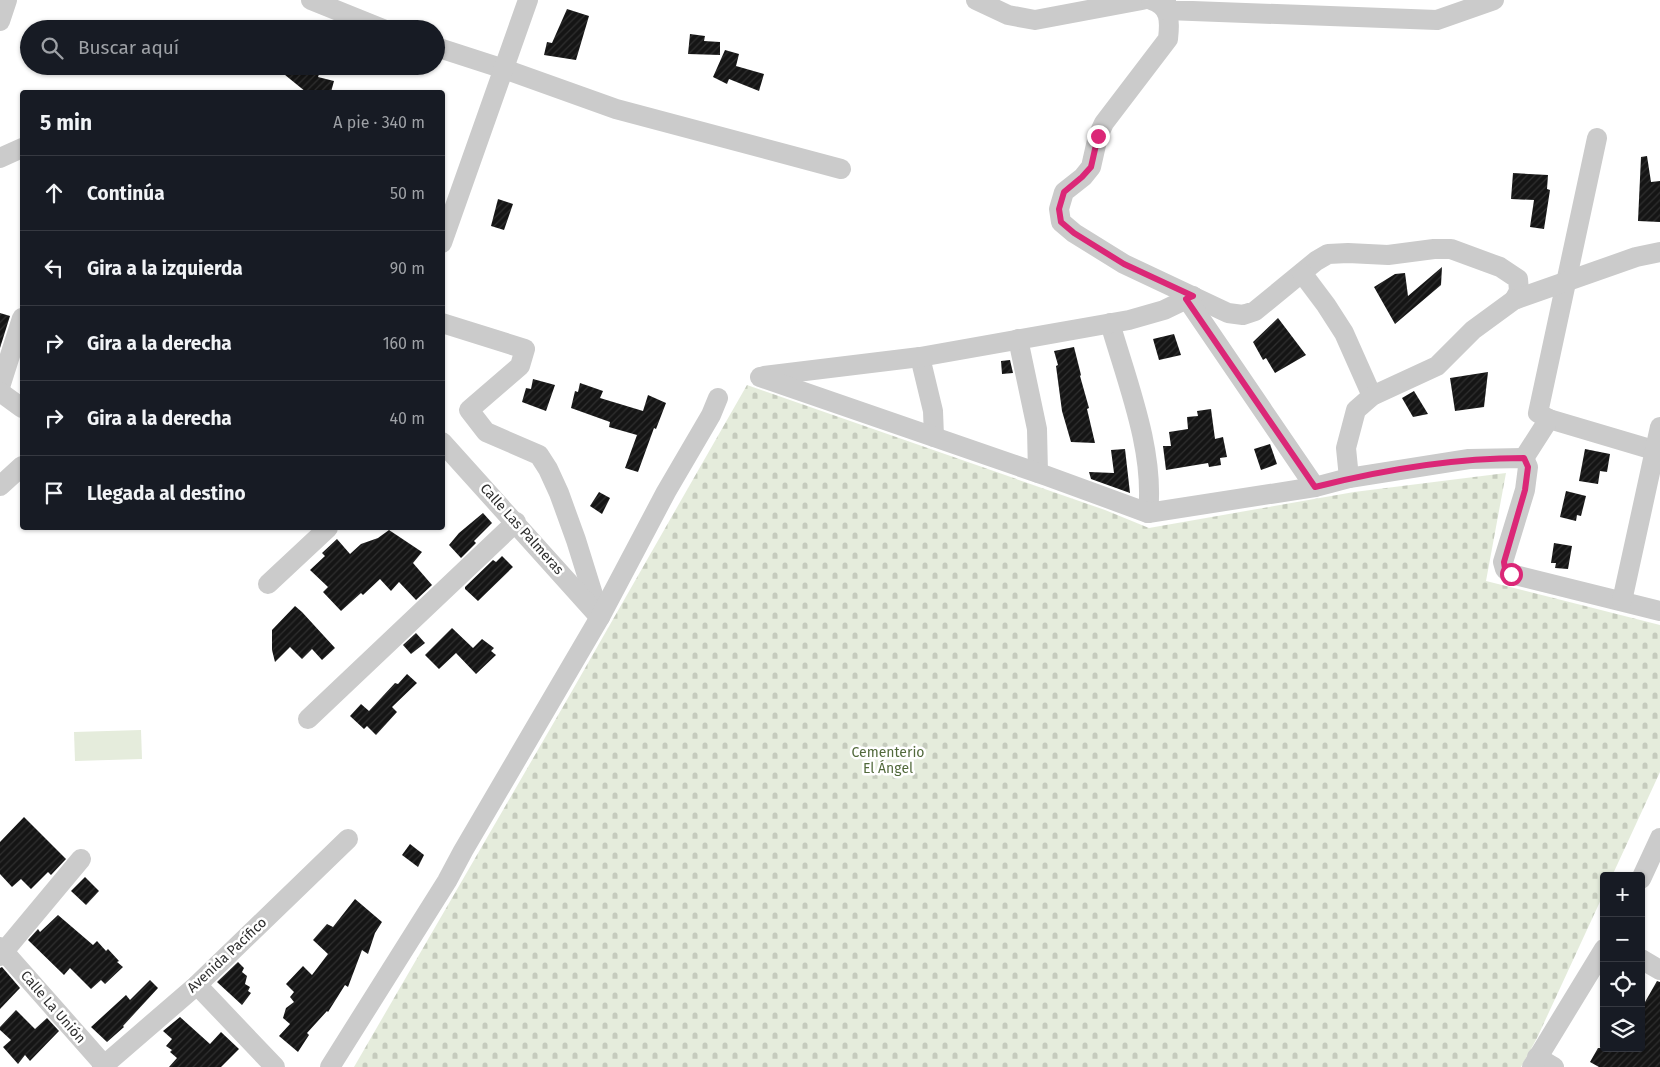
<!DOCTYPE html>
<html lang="es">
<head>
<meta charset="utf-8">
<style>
	:root { --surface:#171b24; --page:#20242c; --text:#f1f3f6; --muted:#9ea1a6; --line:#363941 }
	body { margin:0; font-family:"Fira Sans",sans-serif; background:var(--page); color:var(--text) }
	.controls { position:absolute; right:15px; bottom:15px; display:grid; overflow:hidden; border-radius:5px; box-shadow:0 1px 4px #0004 }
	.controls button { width:45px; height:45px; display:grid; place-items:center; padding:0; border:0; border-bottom:1px solid var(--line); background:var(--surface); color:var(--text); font:25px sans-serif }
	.stop { position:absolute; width:15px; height:15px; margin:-11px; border:4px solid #db2777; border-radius:50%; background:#fff }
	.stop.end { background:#db2777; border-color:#fff; box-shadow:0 1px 5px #0008 }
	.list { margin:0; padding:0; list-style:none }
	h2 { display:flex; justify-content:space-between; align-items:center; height:65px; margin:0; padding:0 20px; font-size:21px }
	h2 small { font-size:16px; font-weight:400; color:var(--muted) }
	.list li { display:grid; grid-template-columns:32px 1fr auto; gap:15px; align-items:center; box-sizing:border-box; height:75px; padding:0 20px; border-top:1px solid var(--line) }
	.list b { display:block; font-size:19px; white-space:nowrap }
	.list em { font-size:16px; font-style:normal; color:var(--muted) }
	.icon { flex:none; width:28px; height:28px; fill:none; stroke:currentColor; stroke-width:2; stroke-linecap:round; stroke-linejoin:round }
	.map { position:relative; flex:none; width:1660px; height:1067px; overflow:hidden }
	.search { position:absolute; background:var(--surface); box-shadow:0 1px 4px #0004; left:20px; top:20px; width:425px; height:55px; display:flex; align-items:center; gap:12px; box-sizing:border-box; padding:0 18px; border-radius:28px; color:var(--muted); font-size:19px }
	.panel { position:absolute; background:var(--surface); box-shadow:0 1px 4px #0004; left:20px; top:90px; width:425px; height:440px; border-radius:5px }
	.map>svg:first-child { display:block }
	.green { fill:#e5ecdc }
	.cemetery { fill:url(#cemetery-stones) }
	.building { fill:url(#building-hatch) }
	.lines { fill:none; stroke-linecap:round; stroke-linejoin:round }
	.minor { stroke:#cbcbcb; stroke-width:20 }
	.route { stroke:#db2777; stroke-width:6 }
	.labels { text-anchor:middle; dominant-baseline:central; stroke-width:5; stroke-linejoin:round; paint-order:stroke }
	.street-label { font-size:14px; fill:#2e2e2e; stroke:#fff }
	.park-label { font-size:14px; fill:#526a3c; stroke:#fff }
</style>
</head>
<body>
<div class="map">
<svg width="1660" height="1067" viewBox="0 0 1660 1067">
	<defs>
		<pattern id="cemetery-stones" width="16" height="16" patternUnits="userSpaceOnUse" patternTransform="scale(1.25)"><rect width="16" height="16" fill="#e5ecdc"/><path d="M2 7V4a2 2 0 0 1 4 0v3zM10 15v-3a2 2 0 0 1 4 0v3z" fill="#c5cbbd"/></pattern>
		<pattern id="building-hatch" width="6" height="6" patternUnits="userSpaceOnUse" patternTransform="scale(1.25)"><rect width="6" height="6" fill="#151515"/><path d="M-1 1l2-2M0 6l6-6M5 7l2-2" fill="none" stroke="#2f2f2f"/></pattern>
	</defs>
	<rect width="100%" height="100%" fill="#fff"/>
	<path class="green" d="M 141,730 L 142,759 L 75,761 L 74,732 Z"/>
	<path class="cemetery" d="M 747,385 L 1105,510 L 1149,528 L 1354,492 L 1506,473 L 1486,581 L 1660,625 L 1660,772 L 1612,876 L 1604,876 L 1604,893 L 1537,1038 L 1521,1067 L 354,1067 L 568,698 Z"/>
	<g class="building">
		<path d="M 567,9 L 589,16 L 576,60 L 544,55 L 547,42 L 552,43 Z"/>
		<path d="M 690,34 L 705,36 L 704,41 L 720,42 L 720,55 L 688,54 Z"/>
		<path d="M 725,50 L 739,54 L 736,66 L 764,74 L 759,91 L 729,79 L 727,84 L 713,77 Z"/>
		<path d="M 274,66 L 322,66 L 318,77 L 334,81 L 331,92 L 306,92 Z"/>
		<path d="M 1647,156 L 1651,182 L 1660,181 L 1660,222 L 1638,221 L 1641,157 Z"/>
		<path d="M 1513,173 L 1548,175 L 1547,189 L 1550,190 L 1544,229 L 1530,227 L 1534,200 L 1511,199 Z"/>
		<path d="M 498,199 L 513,204 L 504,230 L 491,226 Z"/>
		<path d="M 1442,267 L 1441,285 L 1395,324 L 1374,287 L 1395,274 L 1405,273 L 1408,296 Z"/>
		<path d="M 0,313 L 10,316 L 0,348 Z"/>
		<path d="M 1278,318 L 1306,355 L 1275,373 L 1266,358 L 1263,360 L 1253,342 Z"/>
		<path d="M 1174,334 L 1181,355 L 1159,360 L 1153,339 Z"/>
		<path d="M 1074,347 L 1081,375 L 1080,376 L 1089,408 L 1087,409 L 1095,443 L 1071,442 L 1062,411 L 1056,366 L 1058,365 L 1054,351 Z"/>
		<path d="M 1010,360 L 1013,373 L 1002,374 L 1001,361 Z"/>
		<path d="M 1488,372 L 1484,407 L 1455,411 L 1450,378 Z"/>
		<path d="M 533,379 L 555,385 L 546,411 L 522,402 L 526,388 L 531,389 Z"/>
		<path d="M 580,383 L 603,391 L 600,398 L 643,411 L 648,395 L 666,403 L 656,429 L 654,428 L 638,472 L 625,468 L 637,435 L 609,427 L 610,422 L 571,408 L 575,391 L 578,392 Z"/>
		<path d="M 1414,391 L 1428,414 L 1413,417 L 1402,398 Z"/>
		<path d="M 1211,409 L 1215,439 L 1223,437 L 1227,457 L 1220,458 L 1221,465 L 1209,467 L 1208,463 L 1166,470 L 1163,446 L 1171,446 L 1169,432 L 1188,429 L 1187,417 L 1198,416 L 1197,411 Z"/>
		<path d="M 1270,444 L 1277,464 L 1261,470 L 1254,449 Z"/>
		<path d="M 1125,449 L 1130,493 L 1091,479 L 1089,472 L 1114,473 L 1111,450 Z"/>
		<path d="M 1585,449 L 1610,454 L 1607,472 L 1600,471 L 1598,484 L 1579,481 Z"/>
		<path d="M 1566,491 L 1586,496 L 1581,516 L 1577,515 L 1576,521 L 1560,517 Z"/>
		<path d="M 599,492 L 610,498 L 602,514 L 590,506 Z"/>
		<path d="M 483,513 L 492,523 L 474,541 L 476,543 L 461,558 L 449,545 L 459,533 Z"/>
		<path d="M 389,530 L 422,552 L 413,563 L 432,585 L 416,600 L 399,582 L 391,591 L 380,579 L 363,595 L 361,593 L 341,611 L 323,592 L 328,587 L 310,570 L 325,556 L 322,553 L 337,539 L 350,554 L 361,544 L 378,538 Z"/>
		<path d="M 1554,543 L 1572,546 L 1568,569 L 1555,568 L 1556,563 L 1551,563 Z"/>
		<path d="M 502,556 L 513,567 L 478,601 L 465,589 L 465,587 L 493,560 L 496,562 Z"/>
		<path d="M 295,606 L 302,612 L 335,648 L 322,660 L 312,649 L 302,659 L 290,647 L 275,662 L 272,650 L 272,630 Z"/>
		<path d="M 452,628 L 473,648 L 482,639 L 494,648 L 491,651 L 496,655 L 476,674 L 456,653 L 439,669 L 425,655 Z"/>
		<path d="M 416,633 L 425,643 L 411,654 L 403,645 Z"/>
		<path d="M 407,674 L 417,683 L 392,707 L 397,712 L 376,735 L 367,726 L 364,729 L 350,716 L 361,704 L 369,711 L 395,683 L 398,684 Z"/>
		<path d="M 24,817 L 66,859 L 51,875 L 48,872 L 31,889 L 21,879 L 12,887 L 0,874 L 0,842 Z"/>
		<path d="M 410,844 L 424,855 L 418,867 L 402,855 Z"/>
		<path d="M 85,877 L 99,891 L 86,905 L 71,891 Z"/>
		<path d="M 355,899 L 382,922 L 375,933 L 368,954 L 362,950 L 348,987 L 345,985 L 328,1012 L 327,1011 L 307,1033 L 309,1035 L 298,1052 L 279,1036 L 290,1024 L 283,1018 L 286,1008 L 294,1002 L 290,997 L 294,992 L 286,984 L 303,966 L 312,975 L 328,954 L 313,940 L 327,924 L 333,927 Z"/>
		<path d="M 58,915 L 93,945 L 97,941 L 106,951 L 108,949 L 119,961 L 117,962 L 123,967 L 105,984 L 101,980 L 91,989 L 70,968 L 64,975 L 28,940 L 38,929 L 40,932 Z"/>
		<path d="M 238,962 L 244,968 L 242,972 L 247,976 L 245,984 L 250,987 L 248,991 L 251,993 L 242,1005 L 217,982 Z"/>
		<path d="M 2,967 L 20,988 L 0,1009 L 0,968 Z"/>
		<path d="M 150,980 L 158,988 L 123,1026 L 124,1027 L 107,1042 L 91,1027 L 126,995 L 130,1000 Z"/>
		<path d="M 1657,981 L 1660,982 L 1660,1067 L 1599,1067 L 1590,1062 L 1598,1048 L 1641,1048 L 1641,1009 Z"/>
		<path d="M 16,1010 L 35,1029 L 47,1018 L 59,1031 L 30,1061 L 25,1055 L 18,1064 L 3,1047 L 11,1040 L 0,1030 L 0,1027 Z"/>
		<path d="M 180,1017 L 210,1044 L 221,1032 L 239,1049 L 221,1067 L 169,1067 L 177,1058 L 170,1052 L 172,1050 L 166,1046 L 172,1039 L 163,1031 Z"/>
	</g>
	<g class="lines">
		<g class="minor">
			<path d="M 311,0 L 383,29"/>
			<path d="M 976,0 L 1008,15 L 1035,20 L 1142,0"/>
			<path d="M 1151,0 C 1171,6 1170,22 1168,39 L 1104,123 L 1098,136 L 1091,167 L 1083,177 L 1064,192 L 1059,209 L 1061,222 L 1074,233 L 1124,264 L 1228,313 L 1243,315 L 1255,311 L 1316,261 L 1328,254 L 1348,253 L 1388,255 L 1434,249 L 1451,249 L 1500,267 L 1518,279 L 1519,291 L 1514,300"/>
			<path d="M 1166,0 L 1166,10 L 1437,20 L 1494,0"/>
			<path d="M 0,21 L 7,0"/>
			<path d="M 436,47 L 504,69 L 616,109 L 841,169"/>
			<path d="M 0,158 L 22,148"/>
			<path d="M 442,243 L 528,0"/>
			<path d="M 1302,273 L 1326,305 L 1344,333 L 1372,396"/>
			<path d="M 1187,299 L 1315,487"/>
			<path d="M 442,323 L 525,349 L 520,366 L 469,410 L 486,432 L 539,455 L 548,469 L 559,493 L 576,540 L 600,617"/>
			<path d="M 1110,323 C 1127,382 1155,451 1148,513"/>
			<path d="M 1018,339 L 1037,429 L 1038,473"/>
			<path d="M 920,357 L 933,411 L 934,437"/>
			<path d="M 764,376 L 920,357 L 1129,320 L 1164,310 L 1193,296"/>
			<path d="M 760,377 L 1047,476 L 1148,513 L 1315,487 L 1349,478 L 1469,459 L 1524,458 L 1528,467 L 1525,490 L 1503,562 L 1505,569 L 1511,574 L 1660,611"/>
			<path d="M 0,387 L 22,318"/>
			<path d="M 0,392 L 22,408"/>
			<path d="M 1549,419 L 1660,452"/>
			<path d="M 442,442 L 595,612"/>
			<path d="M 1524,458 L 1549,419 L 1538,413 L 1597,138"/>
			<path d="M 1349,478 L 1346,448 L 1356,410 L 1372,396 L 1437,366 L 1473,330 L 1514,300 L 1636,257 L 1660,252"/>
			<path d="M 0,486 L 22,466"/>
			<path d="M 268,584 L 328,528"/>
			<path d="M 1622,601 L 1660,427"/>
			<path d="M 308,719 L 516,522"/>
			<path d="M 1641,879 L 1660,838"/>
			<path d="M 0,947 L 106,1067"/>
			<path d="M 0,956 L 81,859"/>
			<path d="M 1641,959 L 1660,970"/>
			<path d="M 197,985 L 275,1067"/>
			<path d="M 1537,1057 L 1554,1067"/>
			<path d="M 102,1067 L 197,985 L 348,839"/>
			<path d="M 330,1067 L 447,881 L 463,851 L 600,617 L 666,492 L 711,415 L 718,398"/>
			<path d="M 1532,1067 L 1604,949"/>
		</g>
	</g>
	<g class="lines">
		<path class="route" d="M 1098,136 L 1091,167 L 1082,177 L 1064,192 L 1059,209 L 1061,222 L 1074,233 L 1124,264 L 1193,296 L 1186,299 L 1315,487 C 1382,470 1455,458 1524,458 L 1528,467 L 1525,490 L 1504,562 L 1505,569 L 1511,574"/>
	</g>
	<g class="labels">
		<g class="street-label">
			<text transform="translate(522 529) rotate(48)">Calle Las Palmeras</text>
			<text transform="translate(227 955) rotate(-43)">Avenida Pacífico</text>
			<text transform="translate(53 1007) rotate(49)">Calle La Unión</text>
		</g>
		<g class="park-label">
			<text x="888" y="752">Cementerio<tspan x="888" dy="16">El Ángel</tspan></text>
		</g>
	</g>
</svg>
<div class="controls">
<button>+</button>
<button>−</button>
<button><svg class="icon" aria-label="locate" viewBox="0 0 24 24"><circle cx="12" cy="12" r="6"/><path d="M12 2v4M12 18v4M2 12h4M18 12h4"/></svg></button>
<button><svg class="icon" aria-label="layers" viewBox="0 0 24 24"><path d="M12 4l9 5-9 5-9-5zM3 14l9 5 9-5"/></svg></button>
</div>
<div class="stop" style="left:1511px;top:574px"></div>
<div class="stop end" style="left:1098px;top:136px"></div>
<div class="search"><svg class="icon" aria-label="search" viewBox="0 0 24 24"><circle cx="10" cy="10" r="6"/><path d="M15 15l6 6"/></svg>Buscar aquí</div>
<section class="panel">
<h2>5 min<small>A pie · 340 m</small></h2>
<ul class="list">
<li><svg class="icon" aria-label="ahead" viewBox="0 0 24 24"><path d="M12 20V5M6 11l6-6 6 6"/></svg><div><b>Continúa</b></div><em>50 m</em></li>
<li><svg class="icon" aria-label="left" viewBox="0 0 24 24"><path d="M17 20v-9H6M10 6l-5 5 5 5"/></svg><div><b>Gira a la izquierda</b></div><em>90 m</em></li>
<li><svg class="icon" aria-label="right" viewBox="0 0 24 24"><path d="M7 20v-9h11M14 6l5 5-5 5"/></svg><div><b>Gira a la derecha</b></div><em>160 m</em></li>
<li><svg class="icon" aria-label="right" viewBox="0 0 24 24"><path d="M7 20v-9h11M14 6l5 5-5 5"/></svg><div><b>Gira a la derecha</b></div><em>40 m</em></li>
<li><svg class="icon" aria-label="arrive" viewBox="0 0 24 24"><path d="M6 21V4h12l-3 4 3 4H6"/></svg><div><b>Llegada al destino</b></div></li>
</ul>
</section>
</div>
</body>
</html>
